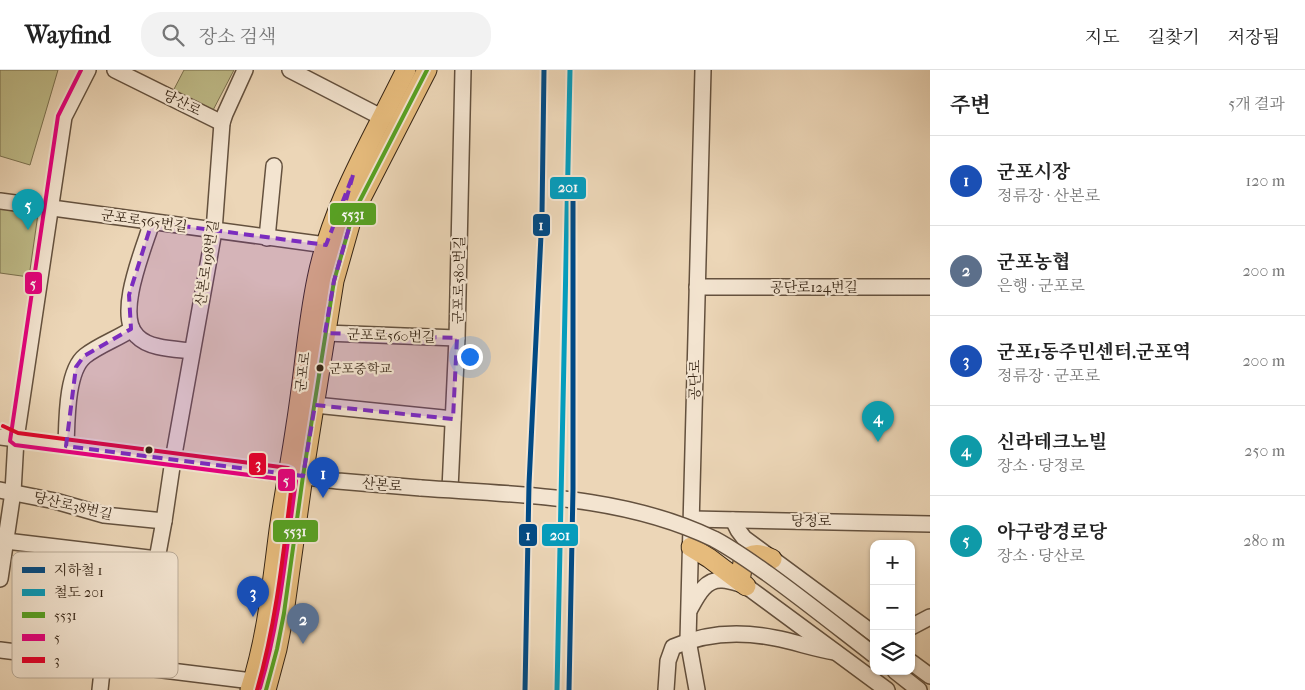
<!DOCTYPE html>
<html lang="ko">
<head>
<meta charset="utf-8">
<style>
	:root { --surface:#fff; --page:#f2f2f2; --text:#222; --muted:#767676; --line:#e0e0e0; --accent:#0f766e }
	body { margin:0; font-family:"IM FELL French Canon","Noto Serif KR",serif; background:var(--page); color:var(--text) }
	.controls { position:absolute; right:15px; bottom:15px; display:grid; overflow:hidden; border-radius:10px; box-shadow:0 1px 4px #0004 }
	.controls button { width:45px; height:45px; display:grid; place-items:center; padding:0; border:0; border-bottom:1px solid var(--line); background:var(--surface); color:var(--text); font:25px sans-serif }
	.you { position:absolute; left:469px; top:286px; width:18px; height:18px; margin:-12px; border:4px solid #fff; border-radius:50%; background:#1a73e8; box-shadow:0 0 0 8px #1a73e833 }
	.badge { display:grid; place-items:center; width:32px; height:32px; border-radius:50%; background:var(--accent); color:#fff; font-size:16px; font-weight:700 }
	.pin { position:absolute; translate:-50% -41px; filter:drop-shadow(0 1px 2px #0008) }
	.pin::after { content:''; position:absolute; top:26px; width:18px; height:15px; background:inherit; clip-path:polygon(0 0,100% 0,50% 100%) }
	.list { margin:0; padding:0; list-style:none }
	h2 { display:flex; justify-content:space-between; align-items:center; height:65px; margin:0; padding:0 20px; font-size:21px }
	h2 small { font-size:16px; font-weight:400; color:var(--muted) }
	.list li { display:grid; grid-template-columns:32px 1fr auto; gap:15px; align-items:center; box-sizing:border-box; height:90px; padding:0 20px; border-top:1px solid var(--line) }
	.list b { display:block; font-size:19px; white-space:nowrap }
	.list p { margin:0; font-size:16px; white-space:nowrap; color:var(--muted) }
	.list em { font-size:16px; font-style:normal; color:var(--muted) }
	.icon { flex:none; width:28px; height:28px; fill:none; stroke:currentColor; stroke-width:2; stroke-linecap:round; stroke-linejoin:round }
	.map { position:relative; flex:none; width:930px; height:620px; overflow:hidden }
	header { display:flex; align-items:center; gap:30px; box-sizing:border-box; height:70px; padding:0 25px; background:var(--surface); border-bottom:1px solid var(--line) }
	header strong { font-size:24px }
	nav { display:flex; gap:28px; margin-inline-start:auto; font-size:18px }
	.search { width:350px; height:45px; background:var(--page); display:flex; align-items:center; gap:12px; box-sizing:border-box; padding:0 18px; border-radius:20px; color:var(--muted); font-size:19px }
	main { display:flex }
	aside { flex:1; background:var(--surface) }
	.map>svg:first-child { display:block }
	.green { fill:#bfbc89; stroke:#7a704f }
	.lines { fill:none; stroke-linecap:round; stroke-linejoin:round }
	.minor-casing { stroke:#64513e; stroke-width:18 }
	.major-casing { stroke:#362515; stroke-width:21 }
	.minor { stroke:#f3e4d0; stroke-width:15 }
	.major { stroke:#e6bb7c; stroke-width:19 }
	.minor-bridge-casing { stroke:#64513e; stroke-width:18; stroke-linecap:butt }
	.minor-bridge { stroke:#f3e4d0; stroke-width:15 }
	.bus-1-casing { stroke:#f3e4d0; stroke-width:8 }
	.bus-2-casing { stroke:#f3e4d0; stroke-width:8 }
	.bus-3-casing { stroke:#f3e4d0; stroke-width:8 }
	.bus-1 { stroke:#57a223; stroke-width:4 }
	.bus-2 { stroke:#e5007d; stroke-width:4 }
	.bus-3 { stroke:#e4002b; stroke-width:4 }
	.rail-1-casing { stroke:#f3e4d0; stroke-width:9 }
	.rail-1 { stroke:#059cbc; stroke-width:5 }
	.metro-1-casing { stroke:#f3e4d0; stroke-width:9 }
	.metro-1 { stroke:#004a85; stroke-width:5 }
	.marked { fill:#7b2cbf; fill-opacity:0.2; stroke:#7b2cbf; stroke-width:4; stroke-dasharray:10 6; stroke-linejoin:round }
	.bus-dot { fill:#362515; stroke:#f3e4d0; stroke-width:2 }
	.labels { text-anchor:middle; dominant-baseline:central; stroke-width:4.5; stroke-linejoin:round; paint-order:stroke }
	.bus-label { font-size:13px; fill:#362515; stroke:#f3e4d0; text-anchor:start }
	.street-label { font-size:14px; fill:#362515; stroke:#f3e4d0 }
	.key { fill:#f3e4d0; stroke:#baab98; stroke-width:1 }
	.key-label { font-size:14px; fill:#362515 }
	.line-badge { stroke:#f3e4d0; stroke-width:2 }
	.badge-label { font-size:14px; text-anchor:middle; font-weight:bold; fill:#fff }
</style>
</head>
<body>
<header>
<strong>Wayfind</strong>
<div class="search"><svg class="icon" aria-label="search" viewBox="0 0 24 24"><circle cx="10" cy="10" r="6"/><path d="M15 15l6 6"/></svg>장소 검색</div>
<nav><a>지도</a><a>길찾기</a><a>저장됨</a></nav>
</header>
<main>
<div class="map">
<svg width="930" height="620" viewBox="0 0 930 620">
	<rect width="100%" height="100%" fill="#ecd6b7"/>
	<filter id="stains"><feTurbulence type="fractalNoise" baseFrequency=".004" numOctaves="4"/><feColorMatrix values="0 0 0 0 .2 0 0 0 0 .09 0 0 0 0 .02 0 0 0 .5 -.17"/></filter>
	<radialGradient id="worn" r=".72"><stop offset=".6" stop-color="#630" stop-opacity="0"/><stop offset="1" stop-color="#630" stop-opacity=".3"/></radialGradient>
	<g class="green">
		<path d="M 0,0 L 58,0 L 30,95 L 0,86 Z"/>
		<path d="M 184,0 L 234,0 L 211,44 L 172,23 Z"/>
		<path d="M 0,138 L 38,144 L 29,207 L 0,203 Z"/>
	</g>
	<g class="lines">
		<defs>
			<g id="minor">
				<path d="M 115,0 L 222,53"/>
				<path d="M 290,0 L 383,48"/>
				<path d="M 0,131 L 326,175"/>
				<path d="M 152,152 C 144,178 115,245 137,266 C 149,279 175,279 192,281"/>
				<path d="M 267,168 L 274,96"/>
				<path d="M 697,217 L 930,217"/>
				<path d="M 325,263 L 457,268"/>
				<path d="M 315,335 L 453,349"/>
				<path d="M 0,367 L 338,411 L 421,418"/>
				<path d="M 66,376 C 67,352 66,301 85,286 C 99,275 117,269 132,259"/>
				<path d="M 450,419 L 457,268 L 463,0"/>
				<path d="M 0,420 L 55,431 L 104,445 L 164,451"/>
				<path d="M 692,449 L 930,454"/>
				<path d="M 733,450 L 738,460 L 744,468 L 874,564"/>
				<path d="M 6,471 L 157,489"/>
				<path d="M 0,509 L 13,422 L 16,369 L 64,47 L 88,0"/>
				<path d="M 690,539 C 697,526 705,509 722,510 C 730,510 739,514 746,516 L 887,620"/>
				<path d="M 911,557 L 930,547"/>
				<path d="M 0,580 L 252,611"/>
				<path d="M 911,592 L 930,606"/>
				<path d="M 123,595 L 157,489 L 164,451 L 173,390 L 214,161 L 222,53 L 225,44 L 245,0"/>
				<path d="M 895,601 L 919,620"/>
				<path d="M 100,620 L 103,592"/>
				<path d="M 666,620 L 668,591 L 673,577 C 705,563 741,561 775,568 C 796,572 815,579 835,582"/>
				<path d="M 697,620 L 688,570 L 703,0"/>
			</g>
			<g id="major">
				<path d="M 691,477 L 709,488 L 746,516"/>
				<path d="M 741,505 L 743,492 C 752,481 761,484 772,489"/>
				<path d="M 250,620 C 267,568 272,514 279,460 C 284,425 291,390 296,355 C 304,306 307,257 317,209 C 332,134 373,68 406,0"/>
				<path d="M 266,620 L 277,579 L 284,543 L 303,406 L 334,211 L 353,144 L 427,0"/>
			</g>
		</defs>
		<use href="#minor" class="minor-casing"/>
		<use href="#major" class="major-casing"/>
		<use href="#minor" class="minor"/>
		<use href="#major" class="major"/>
		<defs>
			<path id="minor-bridge" d="M 421,418 C 520,425 623,425 714,469 C 733,479 751,492 768,504 C 804,530 839,558 874,585"/>
		</defs>
		<use href="#minor-bridge" class="minor-bridge-casing"/>
		<use href="#minor-bridge" class="minor-bridge"/>
		<defs>
			<path id="bus-1" d="M 266,620 L 277,579 L 284,543 L 303,406 L 334,211 L 353,144 L 427,0"/>
			<path id="bus-2" d="M 81,0 L 58,46 L 10,371 L 15,375 L 296,411 C 286,481 280,551 260,618"/>
			<path id="bus-3" d="M 3,356 L 18,363 L 288,398 L 292,400 L 293,405 C 284,477 277,550 257,620"/>
		</defs>
		<use href="#bus-1" class="bus-1-casing"/>
		<use href="#bus-2" class="bus-2-casing"/>
		<use href="#bus-3" class="bus-3-casing"/>
		<use href="#bus-1" class="bus-1"/>
		<use href="#bus-2" class="bus-2"/>
		<use href="#bus-3" class="bus-3"/>
		<defs>
			<path id="rail-1" d="M 557,620 L 570,0"/>
		</defs>
		<use href="#rail-1" class="rail-1-casing"/>
		<use href="#rail-1" class="rail-1"/>
		<defs>
			<g id="metro-1">
				<path d="M 525,620 L 529,414 L 542,144 L 544,0"/>
				<path d="M 569,620 L 573,419 L 573,126"/>
			</g>
		</defs>
		<use href="#metro-1" class="metro-1-casing"/>
		<use href="#metro-1" class="metro-1"/>
	</g>
	<path class="marked" d="M 353,105 L 340,152 L 353,144 L 334,211 L 325,263 L 457,268 L 453,349 L 315,335 L 303,406 L 66,376 L 76,297 L 84,286 L 131,259 L 129,225 L 152,152 L 326,175 Z"/>
	<g class="bus-dot">
		<circle cx="320" cy="298" r="4.5"/>
		<circle cx="149" cy="380" r="4.5"/>
	</g>
	<g class="labels">
		<g class="bus-label">
			<text x="329" y="298">군포중학교</text>
		</g>
		<g class="street-label">
			<text transform="translate(182 33) rotate(26)">당산로</text>
			<text transform="translate(144 151) rotate(8)">군포로565번길</text>
			<text transform="translate(207 193) rotate(-81)">산본로198번길</text>
			<text transform="translate(459 210) rotate(-89)">군포로580번길</text>
			<text x="814" y="217">공단로124번길</text>
			<text transform="translate(391 266) rotate(2)">군포로560번길</text>
			<text transform="translate(303 302) rotate(-83)">군포로</text>
			<text transform="translate(695 310) rotate(-89)">공단로</text>
			<text transform="translate(382 415) rotate(5)">산본로</text>
			<text transform="translate(73 436) rotate(13)">당산로38번길</text>
			<text transform="translate(811 451) rotate(1)">당정로</text>
		</g>
	</g>
	<rect x="12" y="482" width="166" height="126" rx="8" class="key"/>
	<rect x="22" y="497" width="23" height="6" fill="#004a85"/>
	<rect x="22" y="519" width="23" height="7" fill="#059cbc"/>
	<rect x="22" y="542" width="23" height="6" fill="#57a223"/>
	<rect x="22" y="564" width="23" height="7" fill="#e5007d"/>
	<rect x="22" y="587" width="23" height="6" fill="#e4002b"/>
	<g class="key-label">
		<text x="54" y="505">지하철 1</text>
		<text x="54" y="527">철도 201</text>
		<text x="54" y="550">5531</text>
		<text x="54" y="572">5</text>
		<text x="54" y="595">3</text>
	</g>
	<g class="line-badge">
		<rect x="549" y="106" width="38" height="24" rx="5" fill="#059cbc"/>
		<rect x="329" y="132" width="48" height="24" rx="5" fill="#57a223"/>
		<rect x="532" y="143" width="19" height="24" rx="5" fill="#004a85"/>
		<rect x="24" y="201" width="19" height="24" rx="5" fill="#e5007d"/>
		<rect x="248" y="382" width="19" height="24" rx="5" fill="#e4002b"/>
		<rect x="277" y="398" width="19" height="24" rx="5" fill="#e5007d"/>
		<rect x="272" y="449" width="47" height="24" rx="5" fill="#57a223"/>
		<rect x="518" y="453" width="20" height="24" rx="5" fill="#004a85"/>
		<rect x="541" y="453" width="38" height="24" rx="5" fill="#059cbc"/>
	</g>
	<g class="badge-label">
		<text x="568" y="122">201</text>
		<text x="353" y="149">5531</text>
		<text x="541" y="160">1</text>
		<text x="33" y="218">5</text>
		<text x="258" y="399">3</text>
		<text x="286" y="415">5</text>
		<text x="295" y="466">5531</text>
		<text x="528" y="470">1</text>
		<text x="560" y="470">201</text>
	</g>
	<rect width="100%" height="100%" filter="url(#stains)"/>
	<rect width="100%" height="100%" fill="url(#worn)"/>
</svg>
<div class="controls">
<button>+</button>
<button>−</button>
<button><svg class="icon" aria-label="layers" viewBox="0 0 24 24"><path d="M12 4l9 5-9 5-9-5zM3 14l9 5 9-5"/></svg></button>
</div>
<div class="you"></div>
<div class="pin badge" style="left:323px;top:428px;background:#1a4fb4">1</div>
<div class="pin badge" style="left:303px;top:574px;background:#5c6f8a">2</div>
<div class="pin badge" style="left:253px;top:547px;background:#1a4fb4">3</div>
<div class="pin badge" style="left:878px;top:372px;background:#0f9aa8">4</div>
<div class="pin badge" style="left:28px;top:160px;background:#0f9aa8">5</div>
</div>
<aside>
<h2>주변<small>5개 결과</small></h2>
<ul class="list">
<li><span class="badge" style="background:#1a4fb4">1</span><div><b>군포시장</b><p>정류장 · 산본로</p></div><em>120 m</em></li>
<li><span class="badge" style="background:#5c6f8a">2</span><div><b>군포농협</b><p>은행 · 군포로</p></div><em>200 m</em></li>
<li><span class="badge" style="background:#1a4fb4">3</span><div><b>군포1동주민센터.군포역</b><p>정류장 · 군포로</p></div><em>200 m</em></li>
<li><span class="badge" style="background:#0f9aa8">4</span><div><b>신라테크노빌</b><p>장소 · 당정로</p></div><em>250 m</em></li>
<li><span class="badge" style="background:#0f9aa8">5</span><div><b>아구랑경로당</b><p>장소 · 당산로</p></div><em>280 m</em></li>
</ul>
</aside>
</main>
</body>
</html>
